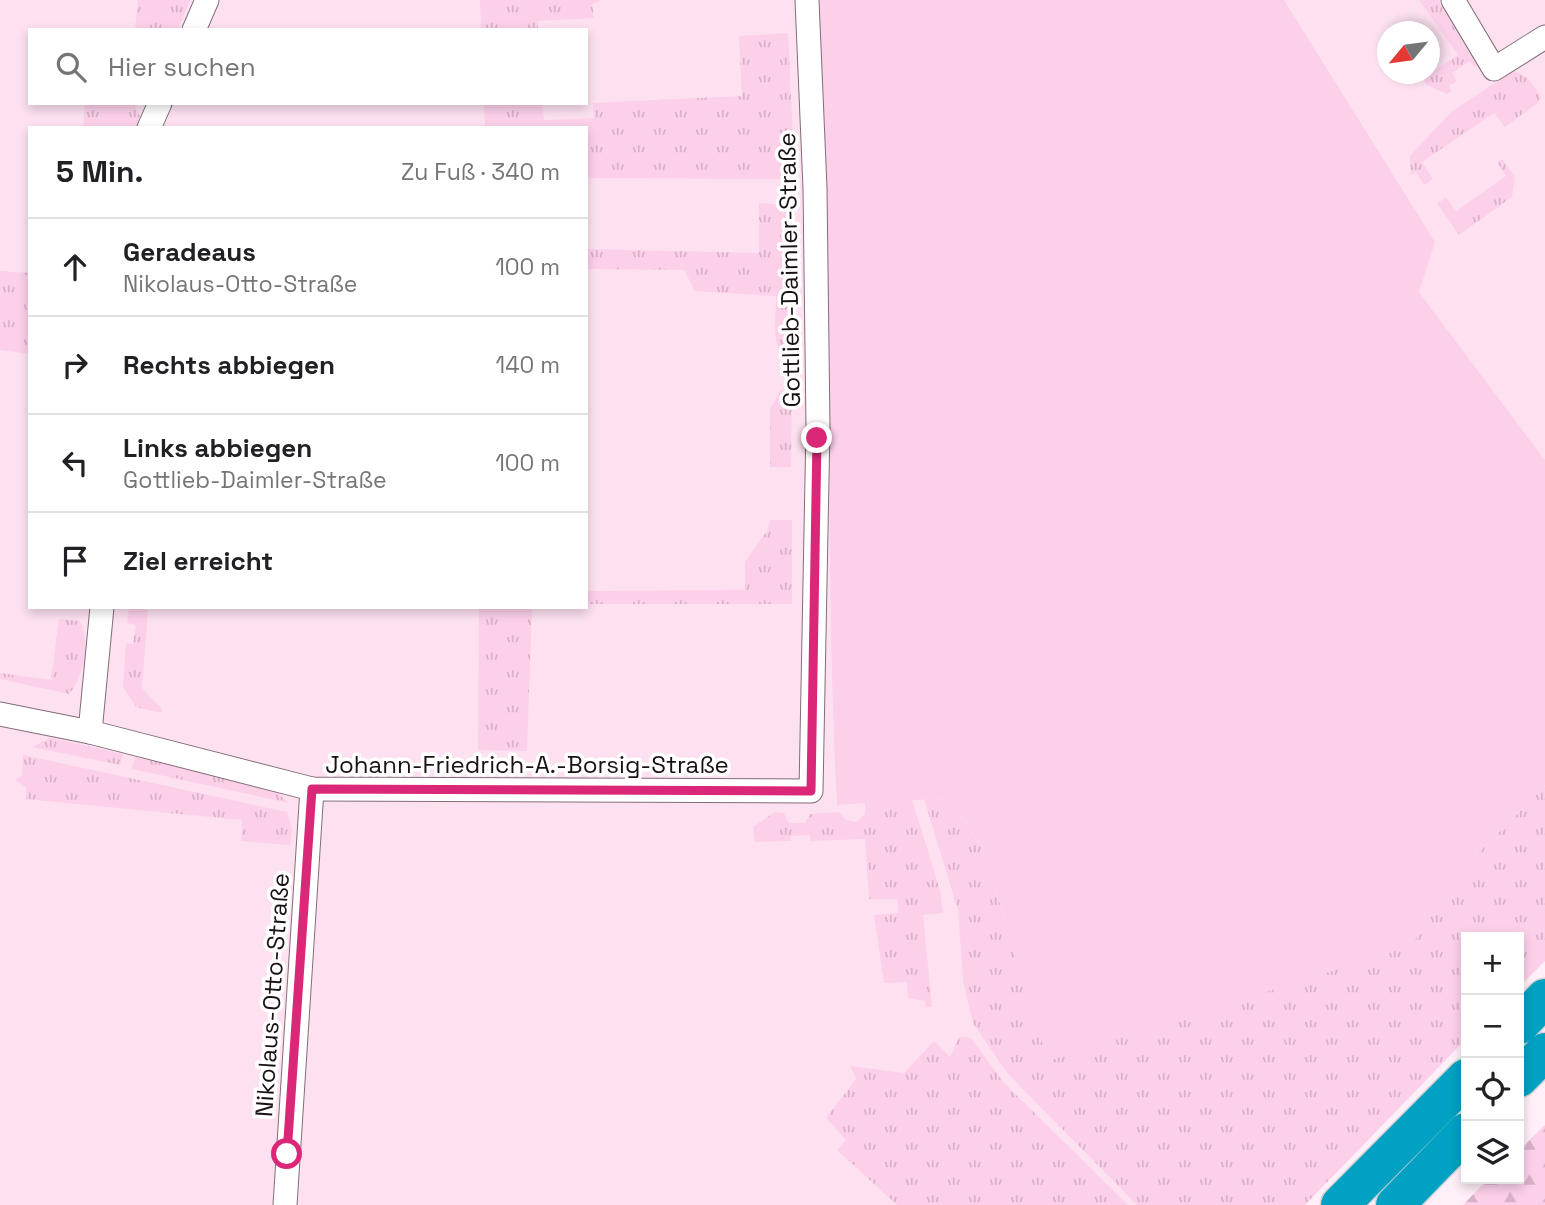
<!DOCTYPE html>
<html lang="de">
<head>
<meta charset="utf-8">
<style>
	:root { --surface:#fff; --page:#f2f2f2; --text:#202124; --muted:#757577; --line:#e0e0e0 }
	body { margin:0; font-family:"Space Grotesk",sans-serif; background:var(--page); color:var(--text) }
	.controls { position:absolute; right:21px; bottom:21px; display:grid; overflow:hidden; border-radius:0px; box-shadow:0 4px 10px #0003 }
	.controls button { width:63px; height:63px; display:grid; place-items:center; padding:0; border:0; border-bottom:2px solid var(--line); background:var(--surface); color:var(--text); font:35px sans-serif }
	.compass { position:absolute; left:1377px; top:21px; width:63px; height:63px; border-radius:50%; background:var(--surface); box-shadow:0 4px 10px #0003; rotate:241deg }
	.stop { position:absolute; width:21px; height:21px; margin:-16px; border:5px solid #db2777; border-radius:50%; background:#fff }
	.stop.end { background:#db2777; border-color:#fff; box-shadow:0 2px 7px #0008 }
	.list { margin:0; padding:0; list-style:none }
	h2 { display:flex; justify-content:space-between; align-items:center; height:91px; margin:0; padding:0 28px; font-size:30px }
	h2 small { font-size:23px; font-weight:400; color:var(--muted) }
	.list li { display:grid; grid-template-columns:46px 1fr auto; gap:21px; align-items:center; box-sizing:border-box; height:98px; padding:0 28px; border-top:2px solid var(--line) }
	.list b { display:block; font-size:26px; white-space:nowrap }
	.list p { margin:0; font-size:23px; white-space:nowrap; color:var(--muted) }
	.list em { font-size:23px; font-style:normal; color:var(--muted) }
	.icon { flex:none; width:38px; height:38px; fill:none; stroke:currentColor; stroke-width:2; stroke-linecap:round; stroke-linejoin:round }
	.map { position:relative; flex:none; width:1545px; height:1205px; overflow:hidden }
	.search { position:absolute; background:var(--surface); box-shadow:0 4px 10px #0003; left:28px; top:28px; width:560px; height:77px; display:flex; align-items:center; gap:18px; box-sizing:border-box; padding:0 24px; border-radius:0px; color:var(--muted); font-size:26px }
	.panel { position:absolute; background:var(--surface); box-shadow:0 4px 10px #0003; left:28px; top:126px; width:560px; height:483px; border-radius:0px }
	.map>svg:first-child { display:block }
	.built { fill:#fde1f1; fill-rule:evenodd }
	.grass { fill:url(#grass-tufts) }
	.forest { fill:url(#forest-firs) }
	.green { fill:#fcd0e9 }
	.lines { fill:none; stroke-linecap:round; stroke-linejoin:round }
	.minor-casing { stroke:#836c79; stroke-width:25 }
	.motorway-casing { stroke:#d6d4d5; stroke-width:41 }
	.minor { stroke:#fff; stroke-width:23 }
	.motorway { stroke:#00a1c2; stroke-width:38 }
	.route { stroke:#db2777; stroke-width:9 }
	.labels { text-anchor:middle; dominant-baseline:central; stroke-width:7; stroke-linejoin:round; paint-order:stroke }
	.street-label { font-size:24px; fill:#191116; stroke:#fff }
</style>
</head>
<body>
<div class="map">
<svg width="1545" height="1205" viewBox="0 0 1545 1205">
	<defs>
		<pattern id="grass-tufts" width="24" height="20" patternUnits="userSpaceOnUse" patternTransform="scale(1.75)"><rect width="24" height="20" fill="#fcd0e9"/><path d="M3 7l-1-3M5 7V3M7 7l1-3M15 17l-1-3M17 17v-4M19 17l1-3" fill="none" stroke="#d7b2c7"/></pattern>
		<pattern id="forest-firs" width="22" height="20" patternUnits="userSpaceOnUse" patternTransform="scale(1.75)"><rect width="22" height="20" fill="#fcd0e9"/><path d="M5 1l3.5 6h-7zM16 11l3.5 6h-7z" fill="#d7b2c7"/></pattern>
	</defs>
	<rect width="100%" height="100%" fill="#ffeff8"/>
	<g class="built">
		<path d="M 0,0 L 818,0 L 830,350 L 837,805 L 924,799 L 958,911 L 963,981 L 1007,1073 L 1137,1205 L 0,1205 ZM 30,30 L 586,30 L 586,103 L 30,103 ZM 30,128 L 586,128 L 586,607 L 30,607 Z"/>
		<path d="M 1284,0 L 1545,0 L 1545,460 L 1419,292 ZM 1388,32 L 1430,32 L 1430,74 L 1388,74 Z"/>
	</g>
	<g class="grass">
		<path d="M 138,0 L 190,0 L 178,30 L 135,30 Z"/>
		<path d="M 480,0 L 602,0 L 592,4 L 594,18 L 538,21 L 538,30 L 481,30 Z"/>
		<path d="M 1419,0 L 1438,0 L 1477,66 L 1474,67 L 1470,61 L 1452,73 L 1457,81 L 1449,86 L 1452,91 L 1447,94 L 1427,85 L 1423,78 L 1458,55 Z"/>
		<path d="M 788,33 L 795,179 L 586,178 L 586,128 L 485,128 L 484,103 L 542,103 L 544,120 L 594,118 L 593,103 L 742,96 L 739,36 Z"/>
		<path d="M 1513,71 C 1528,75 1534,85 1541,97 L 1539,102 L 1505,127 L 1494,113 L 1422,162 L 1433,179 L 1424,185 L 1416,172 L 1411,175 L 1410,156 L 1451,112 Z"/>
		<path d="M 78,103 L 134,104 L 140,116 L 137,128 L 83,128 L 85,104 Z"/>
		<path d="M 1502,159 L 1515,177 L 1512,197 L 1459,235 L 1437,203 L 1446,198 L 1456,211 L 1506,176 L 1497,162 Z"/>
		<path d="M 759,203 L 789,205 L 792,358 C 767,352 777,315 776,296 L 695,291 L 684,270 L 586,269 L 586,249 L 759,253 Z"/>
		<path d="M 0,271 L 30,273 L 30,354 L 0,350 Z"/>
		<path d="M 792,387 L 791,467 L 770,467 L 770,409 L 780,391 Z"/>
		<path d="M 770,520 L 792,520 L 792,604 L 586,604 L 586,591 L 745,590 L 745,562 L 767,531 Z"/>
		<path d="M 129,607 L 148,610 L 142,688 L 162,709 L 161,713 L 136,707 L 123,687 L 126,643 L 133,644 L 136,625 L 127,623 Z"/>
		<path d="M 479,607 L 532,607 L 527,751 L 478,750 Z"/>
		<path d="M 59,619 L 79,621 C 92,637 83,680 69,694 L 0,679 L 0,673 L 51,680 Z"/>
		<path d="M 50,738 L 123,754 L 120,765 L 32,747 Z"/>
		<path d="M 23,755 L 287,812 L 292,829 L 290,845 L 241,841 L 242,820 L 26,799 L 26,787 L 15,780 L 22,776 Z"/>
		<path d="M 135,757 L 260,785 L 275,791 L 289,803 L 132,769 Z"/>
		<path d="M 1545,786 L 1545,961 L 1519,987 L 1519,937 L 1466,937 L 1466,1039 L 1305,1205 L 1137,1205 L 1007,1073 L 973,1023 L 963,981 L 958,911 L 924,799 L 948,798 L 984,851 L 1048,1060 L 1410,946 L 1463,868 Z"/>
		<path d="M 912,800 L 940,890 L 943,913 L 923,915 L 932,1007 L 926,1007 L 925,1001 L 908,998 L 907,982 L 884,983 L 874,915 L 898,913 L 897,899 L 869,899 L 865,839 L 810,841 L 810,835 L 791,836 L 791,841 L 755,842 L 753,827 L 775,812 L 784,813 L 789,823 L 805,823 L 810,814 L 839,812 L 846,820 L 857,822 L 865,814 L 865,803 Z"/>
		<path d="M 959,1037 L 971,1038 L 1004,1083 L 1128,1205 L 897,1205 L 837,1150 L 846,1140 L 826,1118 L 856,1079 L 850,1066 L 904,1073 L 934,1041 L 950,1057 Z"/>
	</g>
	<path class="forest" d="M 1545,1125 L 1545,1205 L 1463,1205 L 1488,1179 L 1519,1179 L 1519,1150 Z"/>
	<path class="green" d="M 818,0 L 1284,0 L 1435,242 L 1419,292 L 1545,460 L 1545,786 L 1463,868 L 1411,946 L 1048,1061 L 984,851 L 948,798 L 837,805 C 823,537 835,268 818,0 Z"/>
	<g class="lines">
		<defs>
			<g id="minor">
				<path d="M 1453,0 L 1494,69 L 1545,37"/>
				<path d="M 194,30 L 207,0"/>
				<path d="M 149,128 L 160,103"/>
				<path d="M 0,714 L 90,732 L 312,789 L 811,791 L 818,427 L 815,188 L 807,0"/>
				<path d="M 90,732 L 102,607"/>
				<path d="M 285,1205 L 312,789"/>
			</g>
			<g id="motorway">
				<path d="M 1519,1025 L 1545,998"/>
				<path d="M 1519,1078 L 1545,1052"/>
				<path d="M 1340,1205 L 1466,1078"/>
				<path d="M 1395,1205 L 1466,1132"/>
			</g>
		</defs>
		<use href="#minor" class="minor-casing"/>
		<use href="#motorway" class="motorway-casing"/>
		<use href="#minor" class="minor"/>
		<use href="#motorway" class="motorway"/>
	</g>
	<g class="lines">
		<path class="route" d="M 287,1154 L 312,789 L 811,791 L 817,438"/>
	</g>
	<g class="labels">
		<g class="street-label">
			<text transform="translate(789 270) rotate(-91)">Gottlieb-Daimler-Straße</text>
			<text x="527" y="764">Johann-Friedrich-A.-Borsig-Straße</text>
			<text transform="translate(272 995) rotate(-86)">Nikolaus-Otto-Straße</text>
		</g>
	</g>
</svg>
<div class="controls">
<button>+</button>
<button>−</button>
<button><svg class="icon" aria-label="locate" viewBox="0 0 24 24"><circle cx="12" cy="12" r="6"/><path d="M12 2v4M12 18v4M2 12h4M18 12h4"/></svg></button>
<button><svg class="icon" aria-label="layers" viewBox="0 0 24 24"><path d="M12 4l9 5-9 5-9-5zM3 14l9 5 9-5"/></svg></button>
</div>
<svg class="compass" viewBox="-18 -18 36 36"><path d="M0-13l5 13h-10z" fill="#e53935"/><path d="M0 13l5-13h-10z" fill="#757577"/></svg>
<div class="stop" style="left:287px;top:1154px"></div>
<div class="stop end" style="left:817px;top:438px"></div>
<div class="search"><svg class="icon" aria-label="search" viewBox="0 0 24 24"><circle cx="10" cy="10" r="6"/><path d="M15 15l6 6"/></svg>Hier suchen</div>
<section class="panel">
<h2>5 Min.<small>Zu Fuß · 340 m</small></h2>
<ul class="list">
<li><svg class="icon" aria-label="ahead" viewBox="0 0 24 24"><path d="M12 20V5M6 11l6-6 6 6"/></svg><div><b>Geradeaus</b><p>Nikolaus-Otto-Straße</p></div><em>100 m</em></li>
<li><svg class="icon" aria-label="right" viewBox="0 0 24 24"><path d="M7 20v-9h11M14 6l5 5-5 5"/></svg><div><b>Rechts abbiegen</b></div><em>140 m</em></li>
<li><svg class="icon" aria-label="left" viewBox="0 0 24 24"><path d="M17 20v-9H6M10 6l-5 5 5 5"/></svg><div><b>Links abbiegen</b><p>Gottlieb-Daimler-Straße</p></div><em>100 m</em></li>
<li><svg class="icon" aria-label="arrive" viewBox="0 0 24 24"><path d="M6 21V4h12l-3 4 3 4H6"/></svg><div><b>Ziel erreicht</b></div></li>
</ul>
</section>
</div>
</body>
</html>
